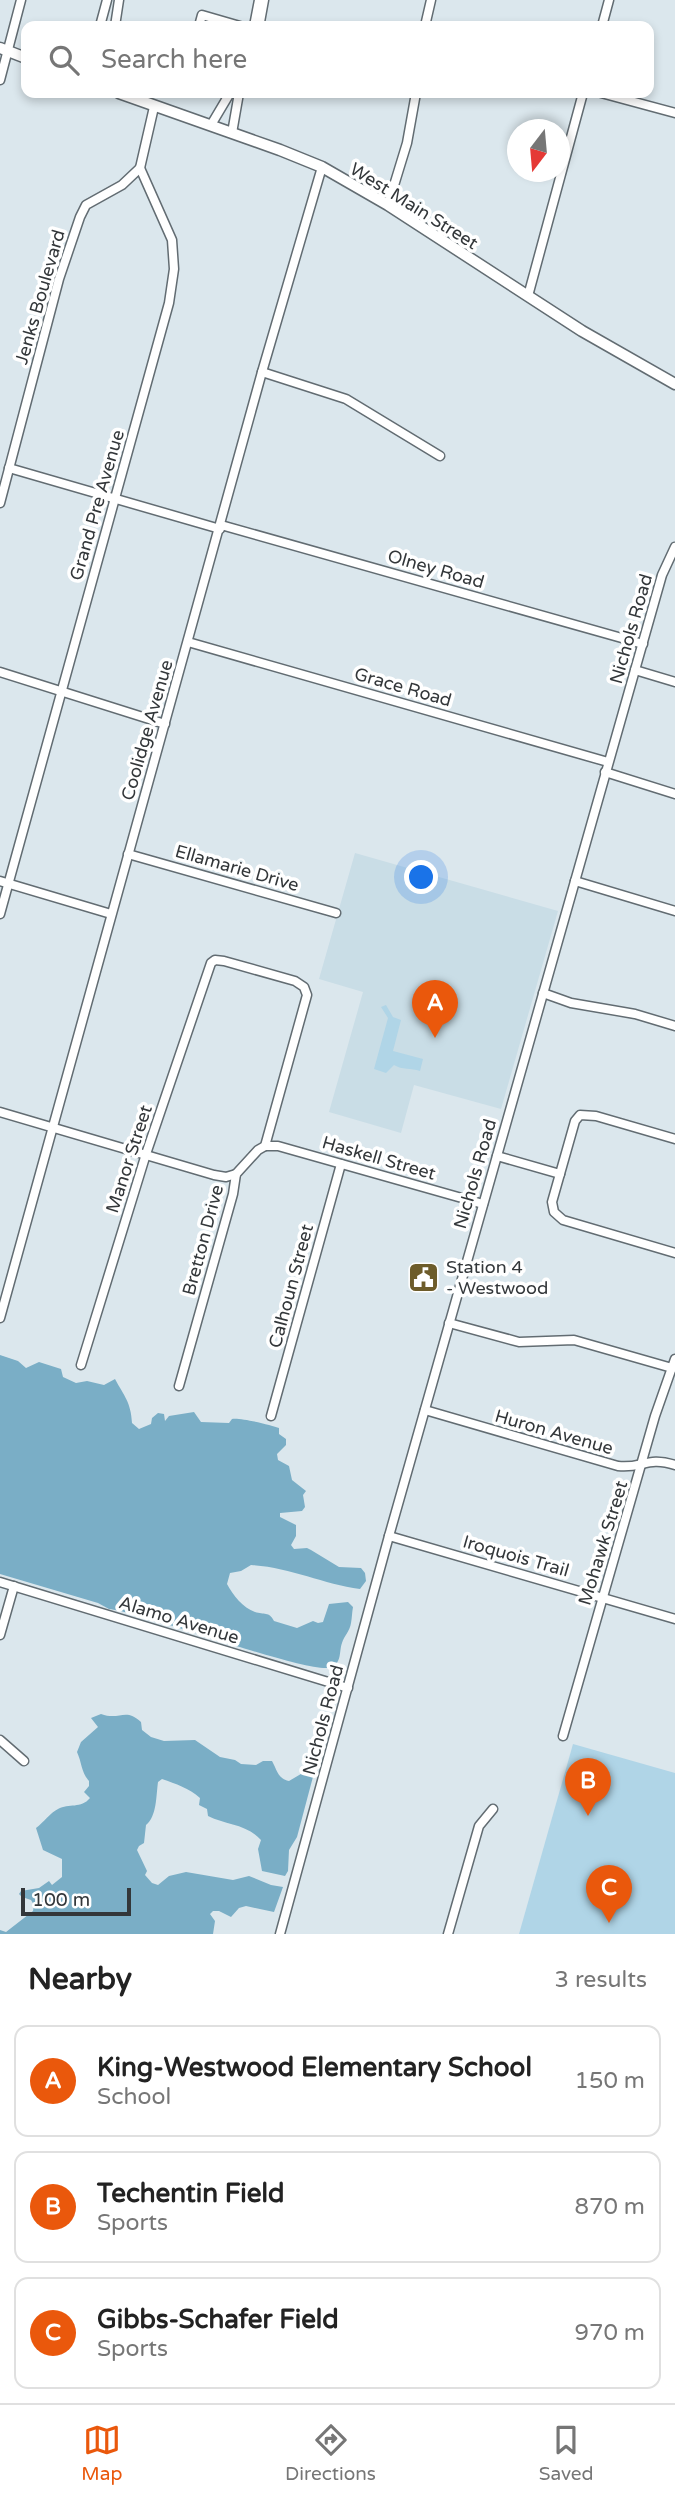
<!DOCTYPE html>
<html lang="en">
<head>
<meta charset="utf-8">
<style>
	:root { --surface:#fff; --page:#f2f2f2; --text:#222; --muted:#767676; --line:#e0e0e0; --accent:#ea580c }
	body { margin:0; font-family:"Varela Round",sans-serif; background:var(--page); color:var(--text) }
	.compass { position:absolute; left:507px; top:119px; width:63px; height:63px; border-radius:50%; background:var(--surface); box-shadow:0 4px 10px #0003; rotate:196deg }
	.scale { position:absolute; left:21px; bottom:18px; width:110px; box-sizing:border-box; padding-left:7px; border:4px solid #33373a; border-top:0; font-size:19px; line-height:24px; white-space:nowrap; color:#33373a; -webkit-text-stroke:5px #fff; paint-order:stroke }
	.you { position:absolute; left:422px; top:878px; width:24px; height:24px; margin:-18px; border:5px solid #fff; border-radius:50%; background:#1a73e8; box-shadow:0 0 0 10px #1a73e833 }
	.badge { display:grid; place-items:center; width:46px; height:46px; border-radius:50%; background:var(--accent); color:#fff; font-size:23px; font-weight:700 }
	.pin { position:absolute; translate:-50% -58px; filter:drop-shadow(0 2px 4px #0008) }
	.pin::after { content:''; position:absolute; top:37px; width:24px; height:21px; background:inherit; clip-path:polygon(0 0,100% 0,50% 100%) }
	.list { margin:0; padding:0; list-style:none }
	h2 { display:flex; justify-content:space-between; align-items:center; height:91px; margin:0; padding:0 28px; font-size:30px }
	h2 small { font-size:23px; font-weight:400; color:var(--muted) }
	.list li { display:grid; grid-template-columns:46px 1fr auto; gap:21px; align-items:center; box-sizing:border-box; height:112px; margin:0 14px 14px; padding:0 14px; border:2px solid var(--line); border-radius:14px }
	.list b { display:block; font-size:26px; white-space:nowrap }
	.list p { margin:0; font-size:23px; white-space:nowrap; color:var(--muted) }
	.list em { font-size:23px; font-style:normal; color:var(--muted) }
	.icon { flex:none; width:38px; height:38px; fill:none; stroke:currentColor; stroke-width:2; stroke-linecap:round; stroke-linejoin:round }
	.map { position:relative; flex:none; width:675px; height:1934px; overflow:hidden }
	.search { position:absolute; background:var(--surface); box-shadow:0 4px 10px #0003; left:21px; right:21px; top:21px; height:77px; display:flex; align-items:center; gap:18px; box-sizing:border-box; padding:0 24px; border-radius:14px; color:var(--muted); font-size:26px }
	.sheet { height:469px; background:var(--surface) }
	nav { display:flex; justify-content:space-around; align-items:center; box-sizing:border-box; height:98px; border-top:2px solid var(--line); background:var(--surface); font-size:19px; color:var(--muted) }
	nav a { display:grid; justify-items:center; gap:4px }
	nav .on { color:var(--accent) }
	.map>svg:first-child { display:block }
	.built { fill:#c9dde6 }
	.green { fill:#b0d5e7 }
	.forest { fill:#7aaec6 }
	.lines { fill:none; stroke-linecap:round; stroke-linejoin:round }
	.minor-casing { stroke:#626c72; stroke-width:11 }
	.major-casing { stroke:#626c72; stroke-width:13 }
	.minor { stroke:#fff; stroke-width:8 }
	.major { stroke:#fff; stroke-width:10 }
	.labels { text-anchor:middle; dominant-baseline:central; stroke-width:7; stroke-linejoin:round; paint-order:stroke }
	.street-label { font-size:18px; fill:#33373a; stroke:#fff }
	.poi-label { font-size:18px; fill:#33373a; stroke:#fff; text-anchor:start }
</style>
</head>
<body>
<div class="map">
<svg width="675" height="1934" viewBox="0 0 675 1934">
	<rect width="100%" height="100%" fill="#dbe7ed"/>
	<path class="built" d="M 355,853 L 558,911 L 501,1109 L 414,1085 L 401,1133 L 329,1112 L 363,992 L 319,979 Z"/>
	<g class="green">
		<path d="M 386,1005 L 393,1017 L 401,1020 L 393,1051 L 423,1059 L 420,1071 C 411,1068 402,1070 394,1065 L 386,1073 L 374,1069 L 388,1018 L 381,1007 Z"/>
		<path d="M 573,1744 L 675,1773 L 675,1934 L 519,1934 Z"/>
	</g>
	<g class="forest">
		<path d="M 0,1355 L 18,1361 L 26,1368 L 39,1362 L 61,1369 L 63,1377 L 76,1383 L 87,1381 L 104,1385 L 115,1379 C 124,1396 131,1402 132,1423 L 139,1429 L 151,1424 L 152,1418 L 158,1413 L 164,1414 L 165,1421 L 169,1416 L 194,1412 L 201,1422 L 229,1423 L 232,1419 C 238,1417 272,1425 279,1428 L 279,1434 L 286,1439 L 286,1445 L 277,1454 L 278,1460 L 289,1466 L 292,1480 L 306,1491 L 303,1495 L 305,1507 L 302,1511 L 280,1513 L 280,1517 L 296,1525 L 296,1536 L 291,1545 L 294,1549 L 307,1548 L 311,1550 L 339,1567 L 361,1568 L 365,1573 L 366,1581 L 360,1589 C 323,1584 289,1567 251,1565 L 241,1571 L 230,1573 L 227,1584 C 233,1595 243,1608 255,1612 C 264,1615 269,1611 274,1621 L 297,1628 L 313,1621 L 318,1623 L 323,1622 L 329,1604 L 348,1602 L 353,1607 C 352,1612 352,1618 351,1623 C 350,1631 344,1636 342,1643 C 339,1651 342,1662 332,1667 C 314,1677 146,1613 109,1609 L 98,1603 L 0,1574 Z"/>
		<path d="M 101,1714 C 120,1721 125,1707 141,1722 L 142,1730 L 151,1737 L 164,1741 L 195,1740 L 220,1757 L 235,1760 L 241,1764 L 256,1765 L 263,1761 L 272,1761 C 277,1770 278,1779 289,1781 L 306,1771 L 314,1773 L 297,1837 L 289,1850 L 288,1871 L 285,1876 L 262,1871 L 258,1849 L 261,1840 C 247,1824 226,1825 208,1816 L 207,1809 L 199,1805 L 200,1798 C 189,1788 176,1784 162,1779 L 158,1782 C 156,1796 157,1816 146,1825 L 144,1843 L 139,1846 L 137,1850 L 147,1871 L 145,1875 L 152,1883 L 158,1885 L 169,1876 L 186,1872 L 233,1880 L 249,1876 L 271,1885 L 283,1887 L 274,1912 L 246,1906 L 239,1908 L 231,1917 L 219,1911 L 213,1911 L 210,1914 L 215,1921 L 213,1934 L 0,1934 L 0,1930 L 6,1932 L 33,1911 L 34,1905 L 31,1900 L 22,1897 L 19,1894 L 21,1891 L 39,1888 L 49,1881 L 52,1885 L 62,1877 L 62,1859 L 43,1850 L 36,1828 C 44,1822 50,1813 58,1809 C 69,1803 81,1809 90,1798 L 84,1792 L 89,1786 L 89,1781 C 81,1772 82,1763 77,1752 L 81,1742 L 98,1727 L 91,1718 Z"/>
	</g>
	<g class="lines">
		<defs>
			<g id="minor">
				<path d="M 100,26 L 107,0"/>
				<path d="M 115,26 L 119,0"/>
				<path d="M 199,26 L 202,15 L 240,26"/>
				<path d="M 254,26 L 259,0"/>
				<path d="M 256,26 L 260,22 L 264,0"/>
				<path d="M 425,26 L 431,0"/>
				<path d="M 602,26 L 609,0"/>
				<path d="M 0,80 L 21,0"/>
				<path d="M 601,93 L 675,113"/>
				<path d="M 211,125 L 230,93"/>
				<path d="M 232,133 L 239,93"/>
				<path d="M 388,205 L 407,143 L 416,93"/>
				<path d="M 528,296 L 583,93"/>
				<path d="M 262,372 L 346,399 L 440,456"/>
				<path d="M 9,468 L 220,529"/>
				<path d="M 0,503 L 59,279 L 80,217 L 86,205 L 122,185 L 140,168"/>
				<path d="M 221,525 L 643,644"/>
				<path d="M 188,642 L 608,762"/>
				<path d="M 635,670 L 675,682"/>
				<path d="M 0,672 L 165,724"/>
				<path d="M 605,772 L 675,794"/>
				<path d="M 128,854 L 336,913"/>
				<path d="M 0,881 L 111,914"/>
				<path d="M 575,881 L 675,911"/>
				<path d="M 0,914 L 169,303 L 174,269 L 172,240 L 140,168 L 154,107"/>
				<path d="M 543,993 L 571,1003 L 635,1014 L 675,1026"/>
				<path d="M 0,1112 L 214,1175 L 226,1177 L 236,1174"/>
				<path d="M 675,1139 L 596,1116 L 580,1115 L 575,1121 L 552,1202 L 554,1212 L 563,1220 L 675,1253"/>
				<path d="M 265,1146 L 278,1146 L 483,1204"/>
				<path d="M 497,1156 L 560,1174"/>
				<path d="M 0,1318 L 262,372 L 322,167"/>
				<path d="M 449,1323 L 519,1342 L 574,1340 L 672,1368"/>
				<path d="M 81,1365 L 146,1154 L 211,963 L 215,960 L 224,961 L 295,981 L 304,987 L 307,995 L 265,1146 L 258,1150 L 236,1174 L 233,1194 L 179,1386"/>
				<path d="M 425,1410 L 618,1466 C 642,1469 647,1456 675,1465"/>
				<path d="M 271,1416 L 341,1164"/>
				<path d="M 389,1536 L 675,1619"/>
				<path d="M 0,1582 L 348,1688"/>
				<path d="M 0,1635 L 14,1586"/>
				<path d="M 563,1736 L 655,1416 L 675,1359"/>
				<path d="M 0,1740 L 24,1761"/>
				<path d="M 280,1934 L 389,1536 L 662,575 L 675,547"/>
				<path d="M 448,1934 L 479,1826 L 493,1809"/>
			</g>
			<g id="major">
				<path d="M 0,48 L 26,58"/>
				<path d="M 119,93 L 280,150 L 322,167 L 388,205 L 582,331 L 675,384"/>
			</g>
		</defs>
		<use href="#minor" class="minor-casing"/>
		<use href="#major" class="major-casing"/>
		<use href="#minor" class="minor"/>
		<use href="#major" class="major"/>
	</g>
	<defs>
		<symbol id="civic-square" viewBox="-11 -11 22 22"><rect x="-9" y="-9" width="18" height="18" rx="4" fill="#6d5c2a" stroke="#fff"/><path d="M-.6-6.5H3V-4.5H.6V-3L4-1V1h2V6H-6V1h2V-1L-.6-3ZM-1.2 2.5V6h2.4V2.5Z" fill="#fff"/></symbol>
	</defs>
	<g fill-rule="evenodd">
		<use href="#civic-square" x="406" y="1260" width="35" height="35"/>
	</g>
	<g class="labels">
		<g class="street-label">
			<text transform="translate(414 206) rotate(32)">West Main Street</text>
			<text transform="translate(40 297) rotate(-74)">Jenks Boulevard</text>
			<text transform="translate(97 505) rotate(-74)">Grand Pre Avenue</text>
			<text transform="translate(436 569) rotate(16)">Olney Road</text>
			<text transform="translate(631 629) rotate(-74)">Nichols Road</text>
			<text transform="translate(403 687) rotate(16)">Grace Road</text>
			<text transform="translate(147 730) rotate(-74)">Coolidge Avenue</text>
			<text transform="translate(237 868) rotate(16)">Ellamarie Drive</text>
			<text transform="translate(379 1158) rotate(16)">Haskell Street</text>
			<text transform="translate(129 1159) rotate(-72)">Manor Street</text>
			<text transform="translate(475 1174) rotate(-74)">Nichols Road</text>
			<text transform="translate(203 1240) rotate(-75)">Bretton Drive</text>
			<text transform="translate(291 1286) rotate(-75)">Calhoun Street</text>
			<text transform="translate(554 1432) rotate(16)">Huron Avenue</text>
			<text transform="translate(603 1543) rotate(-73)">Mohawk Street</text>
			<text transform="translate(516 1556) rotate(16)">Iroquois Trail</text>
			<text transform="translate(179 1620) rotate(17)">Alamo Avenue</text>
			<text transform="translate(323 1720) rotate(-75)">Nichols Road</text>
		</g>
		<g class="poi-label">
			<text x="446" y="1267">Station 4<tspan x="446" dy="21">- Westwood</tspan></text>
		</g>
	</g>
</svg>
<svg class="compass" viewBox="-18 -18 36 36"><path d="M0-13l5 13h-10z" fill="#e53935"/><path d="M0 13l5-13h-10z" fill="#767676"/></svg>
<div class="scale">100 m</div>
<div class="you"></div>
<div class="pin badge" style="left:435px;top:1038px">A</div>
<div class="pin badge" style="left:588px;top:1816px">B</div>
<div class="pin badge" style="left:609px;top:1923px">C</div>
<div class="search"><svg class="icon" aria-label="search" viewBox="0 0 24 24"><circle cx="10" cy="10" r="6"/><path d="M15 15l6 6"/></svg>Search here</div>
</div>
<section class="sheet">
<h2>Nearby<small>3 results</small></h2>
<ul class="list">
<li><span class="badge">A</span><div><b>King-Westwood Elementary School</b><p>School</p></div><em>150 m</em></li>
<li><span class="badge">B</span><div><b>Techentin Field</b><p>Sports</p></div><em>870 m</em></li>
<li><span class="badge">C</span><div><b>Gibbs-Schafer Field</b><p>Sports</p></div><em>970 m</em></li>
</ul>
</section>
<nav>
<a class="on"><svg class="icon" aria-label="map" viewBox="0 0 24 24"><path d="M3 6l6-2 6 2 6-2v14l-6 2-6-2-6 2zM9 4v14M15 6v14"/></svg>Map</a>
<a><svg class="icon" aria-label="directions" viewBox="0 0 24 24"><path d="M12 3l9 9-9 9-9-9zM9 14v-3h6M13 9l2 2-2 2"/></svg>Directions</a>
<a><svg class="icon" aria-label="saved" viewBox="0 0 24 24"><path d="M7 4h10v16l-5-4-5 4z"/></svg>Saved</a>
</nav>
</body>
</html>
